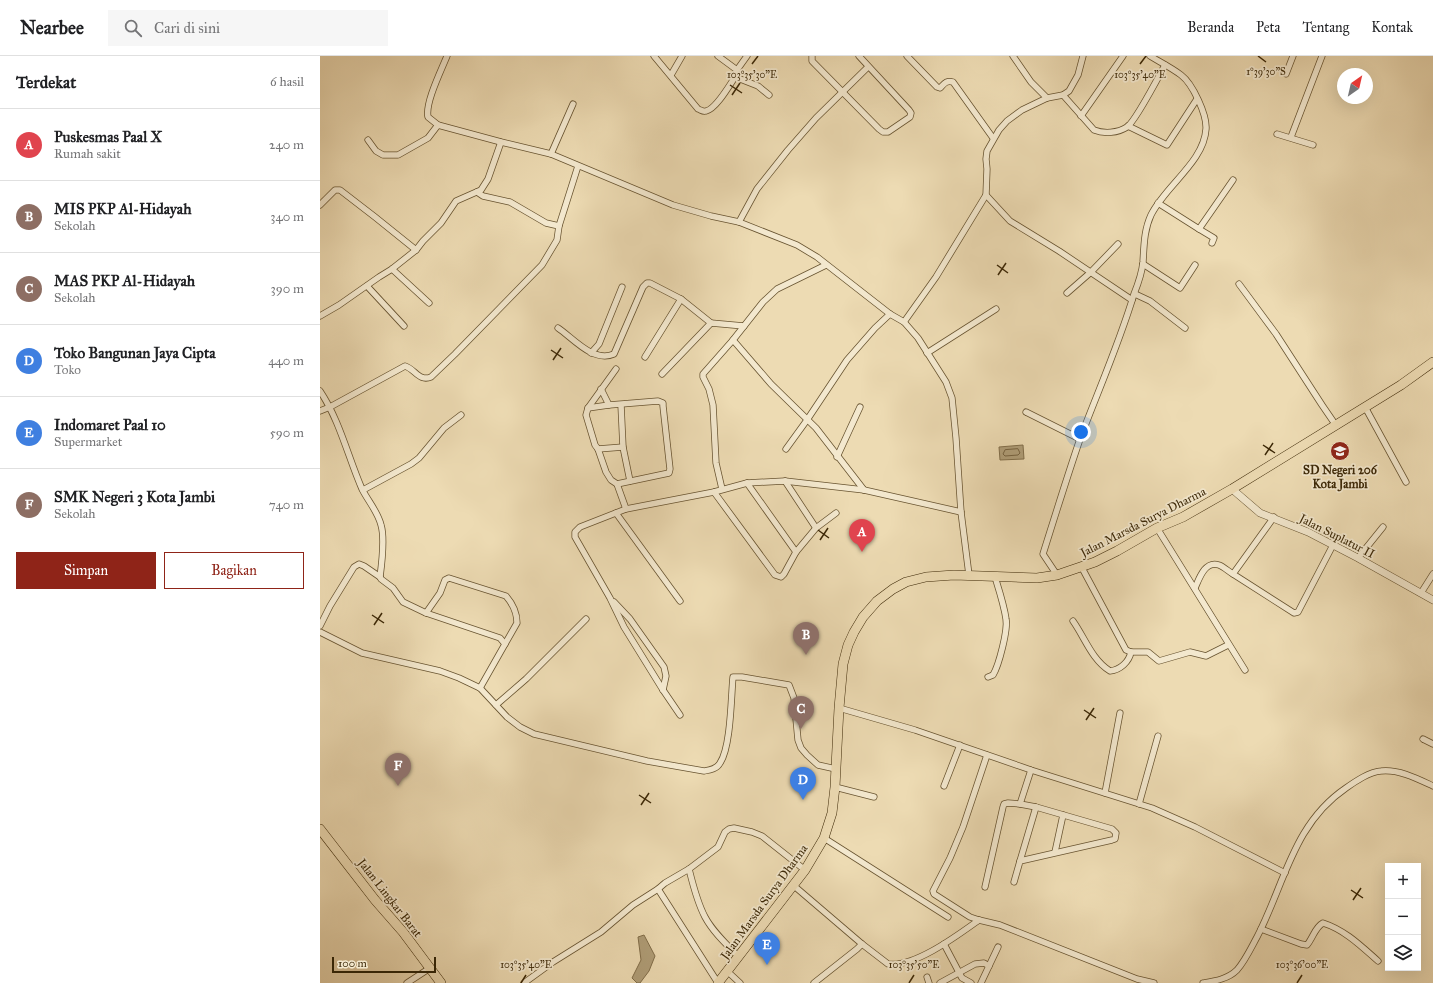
<!DOCTYPE html>
<html lang="id">
<head>
<meta charset="utf-8">
<style>
	:root { --surface:#fff; --page:#f6f6f6; --text:#202124; --muted:#757577; --line:#e0e0e0; --accent:#8f2418 }
	body { margin:0; font-family:"IM FELL Great Primer",serif; background:var(--page); color:var(--text) }
	.controls { position:absolute; right:12px; bottom:12px; display:grid; overflow:hidden; border-radius:0px; box-shadow:0 4px 16px #0002 }
	.controls button { width:36px; height:36px; display:grid; place-items:center; padding:0; border:0; border-bottom:1px solid var(--line); background:var(--surface); color:var(--text); font:20px sans-serif }
	.compass { position:absolute; left:1017px; top:12px; width:36px; height:36px; border-radius:50%; background:var(--surface); box-shadow:0 4px 16px #0002; rotate:34deg }
	.scale { position:absolute; left:12px; bottom:10px; width:104px; box-sizing:border-box; padding-left:4px; border:2px solid #3b2706; border-top:0; font-size:11px; line-height:14px; white-space:nowrap; color:#3b2706; -webkit-text-stroke:3px #f3e8ce; paint-order:stroke }
	.you { position:absolute; left:761px; top:376px; width:14px; height:14px; margin:-10px; border:3px solid #fff; border-radius:50%; background:#1a73e8; box-shadow:0 0 0 6px #1a73e833 }
	.badge { display:grid; place-items:center; width:26px; height:26px; border-radius:50%; background:var(--accent); color:#fff; font-size:13px; font-weight:700 }
	.pin { position:absolute; translate:-50% -33px; filter:drop-shadow(0 1px 2px #0008) }
	.pin::after { content:''; position:absolute; top:21px; width:14px; height:12px; background:inherit; clip-path:polygon(0 0,100% 0,50% 100%) }
	.list { margin:0; padding:0; list-style:none }
	h2 { display:flex; justify-content:space-between; align-items:center; height:52px; margin:0; padding:0 16px; font-size:17px }
	h2 small { font-size:13px; font-weight:400; color:var(--muted) }
	.list li { display:grid; grid-template-columns:26px 1fr auto; gap:12px; align-items:center; box-sizing:border-box; height:72px; padding:0 16px; border-top:1px solid var(--line) }
	.list b { display:block; font-size:15px; white-space:nowrap }
	.list p { margin:0; font-size:13px; white-space:nowrap; color:var(--muted) }
	.list em { font-size:13px; font-style:normal; color:var(--muted) }
	.actions { display:flex; gap:8px; padding:12px 16px }
	.actions a { flex:1; padding:9px 0; border:1px solid var(--accent); border-radius:0px; text-align:center; font-size:14px; color:var(--accent) }
	.actions .main { background:var(--accent); color:#fff }
	.icon { flex:none; width:22px; height:22px; fill:none; stroke:currentColor; stroke-width:2; stroke-linecap:round; stroke-linejoin:round }
	.map { position:relative; flex:none; width:1113px; height:927px; overflow:hidden }
	header { display:flex; align-items:center; gap:24px; box-sizing:border-box; height:56px; padding:0 20px; background:var(--surface); border-bottom:1px solid var(--line) }
	header strong { font-size:19px }
	nav { display:flex; gap:22px; margin-inline-start:auto; font-size:14px }
	.search { width:280px; height:36px; background:var(--page); display:flex; align-items:center; gap:10px; box-sizing:border-box; padding:0 14px; border-radius:0px; color:var(--muted); font-size:15px }
	main { display:flex }
	aside { flex:1; background:var(--surface) }
	.map>svg:first-child { display:block }
	.water { fill:#b09e78; stroke:#816e4a }
	.lines { fill:none; stroke-linecap:round; stroke-linejoin:round }
	.shore { stroke:#76623f; stroke-width:1 }
	.minor-casing { stroke:#685431; stroke-width:7 }
	.tertiary-casing { stroke:#685431; stroke-width:8 }
	.trunk-casing { stroke:#3b2706; stroke-width:10 }
	.minor { stroke:#f3e8ce; stroke-width:5.5 }
	.tertiary { stroke:#f3e8ce; stroke-width:7 }
	.trunk { stroke:#eddbb3; stroke-width:9 }
	.ticks { fill:none; stroke:#3b2706; stroke-width:1.5 }
	.labels { text-anchor:middle; dominant-baseline:central; stroke-width:3.5; stroke-linejoin:round; paint-order:stroke }
	.poi-label { font-size:12px; font-weight:bold; fill:#3b2706; stroke:#f3e8ce }
	.street-label { font-size:12px; fill:#3b2706; stroke:#f3e8ce }
	.ticks-label { font-size:10px; text-anchor:middle; fill:#3b2706; stroke:#f3e8ce; stroke-width:3.5; stroke-linejoin:round; paint-order:stroke }
</style>
</head>
<body>
<header>
<strong>Nearbee</strong>
<div class="search"><svg class="icon" aria-label="search" viewBox="0 0 24 24"><circle cx="10" cy="10" r="6"/><path d="M15 15l6 6"/></svg>Cari di sini</div>
<nav><a>Beranda</a><a>Peta</a><a>Tentang</a><a>Kontak</a></nav>
</header>
<main>
<aside>
<h2>Terdekat<small>6 hasil</small></h2>
<ul class="list">
<li><span class="badge" style="background:#e0444e">A</span><div><b>Puskesmas Paal X</b><p>Rumah sakit</p></div><em>240 m</em></li>
<li><span class="badge" style="background:#8d6e63">B</span><div><b>MIS PKP Al-Hidayah</b><p>Sekolah</p></div><em>340 m</em></li>
<li><span class="badge" style="background:#8d6e63">C</span><div><b>MAS PKP Al-Hidayah</b><p>Sekolah</p></div><em>390 m</em></li>
<li><span class="badge" style="background:#3f7fe0">D</span><div><b>Toko Bangunan Jaya Cipta</b><p>Toko</p></div><em>440 m</em></li>
<li><span class="badge" style="background:#3f7fe0">E</span><div><b>Indomaret Paal 10</b><p>Supermarket</p></div><em>590 m</em></li>
<li><span class="badge" style="background:#8d6e63">F</span><div><b>SMK Negeri 3 Kota Jambi</b><p>Sekolah</p></div><em>740 m</em></li>
</ul>
<div class="actions"><a class="main">Simpan</a><a>Bagikan</a></div>
</aside>
<div class="map">
<svg width="1113" height="927" viewBox="0 0 1113 927">
	<rect width="100%" height="100%" fill="#eddbb3"/>
	<filter id="stains"><feTurbulence type="fractalNoise" baseFrequency=".005" numOctaves="4"/><feColorMatrix values="0 0 0 0 .2 0 0 0 0 .09 0 0 0 0 .02 0 0 0 .5 -.17"/></filter>
	<radialGradient id="worn" r=".72"><stop offset=".6" stop-color="#630" stop-opacity="0"/><stop offset="1" stop-color="#630" stop-opacity=".3"/></radialGradient>
	<g class="water">
		<path d="M 703,389 L 704,403 L 680,404 L 679,391 Z"/>
		<path d="M 324,879 L 335,900 L 329,915 L 320,927 L 317,927 L 312,922 L 321,904 L 318,881 Z"/>
	</g>
	<g class="lines">
		<path class="shore" d="M 698,393 L 700,397 L 698,399 L 685,400 L 683,398 L 685,394 Z"/>
		<defs>
			<g id="minor">
				<path d="M 127,0 C 121,15 105,47 108,61 L 118,69 L 181,86 L 231,98 L 353,149 L 391,160 L 419,166 L 477,189 L 497,201 L 570,258 L 584,266 L 598,282 L 626,326 L 632,342 L 636,382 L 641,456 L 649,519"/>
				<path d="M 334,0 L 378,53 C 381,54 383,56 386,55 C 396,53 409,30 415,21"/>
				<path d="M 398,0 L 417,14 L 415,21 L 438,30 L 449,39"/>
				<path d="M 492,0 L 492,5 L 559,73 L 563,76 L 568,76 L 590,61 L 591,57 L 589,54 L 539,0"/>
				<path d="M 587,0 L 617,31 L 620,32 C 624,28 626,24 633,26 L 673,82"/>
				<path d="M 693,0 L 711,26 L 727,42"/>
				<path d="M 417,14 L 427,0"/>
				<path d="M 966,18 L 973,0"/>
				<path d="M 351,19 L 362,0"/>
				<path d="M 743,39 L 774,74 C 784,78 798,77 807,71 C 815,66 839,20 845,9"/>
				<path d="M 761,60 L 803,0"/>
				<path d="M 808,70 L 847,89 L 877,43"/>
				<path d="M 957,78 L 993,89"/>
				<path d="M 971,81 L 1002,0"/>
				<path d="M 48,84 L 56,95 L 63,99 L 78,99 L 108,82 L 118,69"/>
				<path d="M 231,98 L 253,48"/>
				<path d="M 157,136 L 163,140 L 190,146 L 226,167 L 239,170"/>
				<path d="M 666,139 L 690,165 L 739,195 L 812,244"/>
				<path d="M 838,147 L 879,173 L 913,124"/>
				<path d="M 0,149 L 15,134 L 20,134 L 55,161 L 96,194"/>
				<path d="M 419,166 L 437,133 L 468,94 L 496,62 L 548,11"/>
				<path d="M 879,173 L 894,182 L 892,187"/>
				<path d="M 823,208 L 860,232 L 875,209"/>
				<path d="M 506,209 L 457,233 L 443,246 L 413,284 L 451,328 L 496,372 L 544,434"/>
				<path d="M 72,213 L 109,247"/>
				<path d="M 919,228 L 956,278 L 1002,349 L 1015,368"/>
				<path d="M 47,230 L 84,270"/>
				<path d="M 747,237 L 771,216 L 798,188"/>
				<path d="M 815,238 L 830,245 L 865,272"/>
				<path d="M 0,260 L 19,249 L 59,221 L 72,213 L 96,194 L 103,185 L 121,167 L 136,145 L 161,134 L 168,123 L 181,86"/>
				<path d="M 584,266 L 616,221 L 666,139 L 667,113 L 666,103 L 667,95 L 679,74 L 687,65 L 702,54 L 727,42 L 743,39 L 749,35 L 758,19 L 763,0"/>
				<path d="M 238,272 C 253,282 273,307 294,298 L 323,231 L 327,227 L 330,227 L 361,243 L 391,267"/>
				<path d="M 271,297 L 279,288 L 302,231"/>
				<path d="M 607,297 L 676,253"/>
				<path d="M 325,301 L 361,243"/>
				<path d="M 296,313 L 268,352 L 266,359 L 275,389 L 278,393 L 286,416 L 291,424 L 297,428 L 306,453"/>
				<path d="M 342,318 L 391,267 L 424,270"/>
				<path d="M 281,333 L 289,349 L 338,345 L 343,347 L 343,350 L 350,413 L 349,417 L 297,428"/>
				<path d="M 0,335 C 20,365 28,401 42,433 C 48,445 58,456 61,469 C 65,482 62,506 60,521 L 61,523 L 73,532 L 83,546 L 106,557 L 180,582 L 185,588 L 160,632"/>
				<path d="M 301,349 L 303,391 L 310,425"/>
				<path d="M 1045,351 L 1086,426"/>
				<path d="M 268,352 L 289,349"/>
				<path d="M 0,355 L 10,351 L 85,310 C 95,313 99,326 111,321 L 135,298 L 222,209 L 237,184 L 239,170 L 258,110"/>
				<path d="M 706,356 L 760,383"/>
				<path d="M 278,393 L 303,391"/>
				<path d="M 466,393 L 487,364 L 527,304 L 555,272 L 570,258"/>
				<path d="M 517,401 L 540,351"/>
				<path d="M 465,425 L 496,472"/>
				<path d="M 427,427 L 476,496 L 496,472 L 516,457"/>
				<path d="M 402,433 L 396,407 L 393,349 L 389,333 L 383,321 L 383,318 L 413,284"/>
				<path d="M 43,434 L 91,408 L 99,402 L 124,372 L 141,359"/>
				<path d="M 394,436 L 455,519 L 461,521 L 464,518 L 476,496"/>
				<path d="M 296,457 L 360,545"/>
				<path d="M 954,461 L 913,518 L 974,557 L 978,556 L 1013,489"/>
				<path d="M 837,472 L 925,614"/>
				<path d="M 1038,502 L 1063,471"/>
				<path d="M 761,510 L 806,594 L 811,596 L 828,596 L 839,605 L 870,596 L 886,600 L 908,589"/>
				<path d="M 737,519 L 723,498 C 735,460 747,421 760,383 C 778,335 799,288 814,238 C 818,228 822,217 823,206 C 824,190 824,174 831,159 C 845,130 884,106 886,73 C 887,59 873,28 861,19 C 852,12 840,6 830,0"/>
				<path d="M 875,532 C 879,523 885,504 899,509 C 904,511 908,515 913,518"/>
				<path d="M 1101,537 L 1113,518"/>
				<path d="M 294,546 L 310,563 L 344,611 L 346,620 L 343,634"/>
				<path d="M 106,557 L 120,537 L 125,524 L 129,522 L 186,540 C 192,547 197,557 197,567 L 185,588"/>
				<path d="M 753,565 C 765,582 772,604 790,615 C 800,614 809,606 811,596"/>
				<path d="M 0,570 L 10,550 L 34,511 L 39,508 L 44,510 L 60,521"/>
				<path d="M 0,576 L 42,597 L 120,615 L 139,622 L 160,632 L 187,661 L 200,671 L 214,678 L 327,705 L 384,715 C 390,714 397,713 400,707 C 411,691 411,641 413,621 L 422,621 L 469,629 L 474,642 L 478,684 L 481,692 L 487,699 L 498,709 L 516,713"/>
				<path d="M 668,621 L 673,619 C 679,609 688,574 686,563 C 684,549 679,534 675,521"/>
				<path d="M 176,649 L 206,623 L 266,563"/>
				<path d="M 519,652 L 595,674 L 711,714 L 832,752 L 875,771 L 965,817"/>
				<path d="M 360,659 L 343,634 L 304,571 L 290,542 L 255,481 L 255,476 L 260,471 L 306,453 L 394,436 L 427,427 L 465,425 L 544,434 L 641,456"/>
				<path d="M 1103,683 L 1113,688"/>
				<path d="M 667,699 L 643,771 L 630,802 L 613,835 L 614,838 L 650,861 L 659,864 L 680,869 L 817,923 L 834,927"/>
				<path d="M 624,730 L 640,689"/>
				<path d="M 515,731 L 554,741"/>
				<path d="M 785,737 L 800,657"/>
				<path d="M 819,748 L 838,680"/>
				<path d="M 504,782 L 628,861"/>
				<path d="M 735,796 L 743,759"/>
				<path d="M 700,805 L 716,751"/>
				<path d="M 694,826 L 700,805 L 792,784 L 795,783 L 796,777 L 792,773 L 716,751 L 700,748 L 711,714"/>
				<path d="M 473,829 L 542,888 L 568,908 C 594,912 638,879 659,864"/>
				<path d="M 665,831 L 683,751 L 684,748 L 688,747 L 700,748"/>
				<path d="M 338,833 L 398,927"/>
				<path d="M 941,873 L 981,888 L 987,889 C 993,882 995,871 1003,867 C 1025,874 1041,890 1058,905"/>
				<path d="M 624,888 L 642,922 L 651,927"/>
				<path d="M 419,901 C 407,889 393,876 385,861 C 377,846 373,829 369,813 L 398,791 L 405,776 L 409,773 L 414,772 L 432,776 L 442,780 L 485,814"/>
				<path d="M 669,910 L 678,891"/>
				<path d="M 407,915 L 420,927"/>
				<path d="M 607,921 L 609,927"/>
				<path d="M 87,927 L 110,912"/>
				<path d="M 204,927 L 233,906 L 281,876 L 313,849 L 338,833 L 345,827 L 369,813"/>
				<path d="M 494,927 L 537,893 L 542,888"/>
				<path d="M 620,927 L 655,908 L 664,907 L 669,910 L 661,927"/>
				<path d="M 883,927 C 895,925 908,923 917,914 C 925,905 931,892 937,881 C 965,827 973,768 1026,732 C 1036,725 1049,716 1061,715 C 1079,713 1098,723 1113,730"/>
			</g>
			<path id="tertiary" d="M 912,433 L 940,457 L 988,476 L 1038,502 L 1113,544"/>
			<g id="trunk">
				<path d="M 0,773 L 55,844 L 83,876 L 121,927"/>
				<path d="M 398,927 L 485,814 L 504,782 L 512,757 L 515,731 L 519,652 L 523,608 L 528,589 L 534,576 L 543,561 L 557,545 L 573,533 L 586,526 L 606,521 L 634,519 L 717,522 L 737,519 L 775,506 L 797,495 L 837,472 L 863,461 L 912,433 L 1081,329 L 1113,306"/>
			</g>
		</defs>
		<use href="#minor" class="minor-casing"/>
		<use href="#tertiary" class="tertiary-casing"/>
		<use href="#trunk" class="trunk-casing"/>
		<use href="#minor" class="minor"/>
		<use href="#tertiary" class="tertiary"/>
		<use href="#trunk" class="trunk"/>
	</g>
	<path class="ticks" d="M 938,0 L 946,6M 432,8 L 438,0M 820,8 L 826,0M 410,29 L 422,37M 412,39 L 420,27M 677,209 L 688,217M 678,219 L 686,207M 231,294 L 243,302M 233,304 L 241,292M 943,389 L 955,397M 945,399 L 953,387M 498,474 L 509,482M 500,484 L 508,472M 52,559 L 64,567M 54,569 L 62,557M 764,654 L 776,662M 766,664 L 774,652M 319,739 L 331,747M 321,749 L 329,737M 1031,834 L 1043,842M 1033,844 L 1041,832M 201,927 L 206,919M 589,927 L 594,919M 977,927 L 982,919"/>
	<defs>
		<symbol id="school-disc" viewBox="-11 -11 22 22"><circle r="9.5" fill="#8f2418" stroke="#f3e8ce"/><path d="M0-5L7-2L0 1L-7-2ZM-4 1L0 2.5L4 1V4Q0 6-4 4Z" fill="#fff"/></symbol>
	</defs>
	<g fill-rule="evenodd">
		<use href="#school-disc" x="1009" y="384" width="22" height="22"/>
	</g>
	<g class="labels">
		<g class="poi-label">
			<text x="1020" y="414">SD Negeri 206<tspan x="1020" dy="14">Kota Jambi</tspan></text>
		</g>
		<g class="street-label">
			<text transform="translate(823 466) rotate(-27)">Jalan Marsda Surya Dharma</text>
			<text transform="translate(1017 480) rotate(27)">Jalan Suplatur II</text>
			<text transform="translate(70 842) rotate(52)">Jalan Lingkar Barat</text>
			<text transform="translate(444 846) rotate(-54)">Jalan Marsda Surya Dharma</text>
		</g>
	</g>
	<g class="ticks-label">
		<text x="946" y="19">1°39'30"S</text>
		<text x="432" y="22">103°35'30"E</text>
		<text x="820" y="22">103°35'40"E</text>
		<text x="206" y="912">103°35'40"E</text>
		<text x="594" y="912">103°35'50"E</text>
		<text x="982" y="912">103°36'00"E</text>
	</g>
	<rect width="100%" height="100%" filter="url(#stains)"/>
	<rect width="100%" height="100%" fill="url(#worn)"/>
</svg>
<div class="controls">
<button>+</button>
<button>−</button>
<button><svg class="icon" aria-label="layers" viewBox="0 0 24 24"><path d="M12 4l9 5-9 5-9-5zM3 14l9 5 9-5"/></svg></button>
</div>
<svg class="compass" viewBox="-18 -18 36 36"><path d="M0-13l5 13h-10z" fill="#e53935"/><path d="M0 13l5-13h-10z" fill="#757577"/></svg>
<div class="scale">100 m</div>
<div class="you"></div>
<div class="pin badge" style="left:542px;top:496px;background:#e0444e">A</div>
<div class="pin badge" style="left:486px;top:599px;background:#8d6e63">B</div>
<div class="pin badge" style="left:481px;top:673px;background:#8d6e63">C</div>
<div class="pin badge" style="left:483px;top:744px;background:#3f7fe0">D</div>
<div class="pin badge" style="left:447px;top:909px;background:#3f7fe0">E</div>
<div class="pin badge" style="left:78px;top:730px;background:#8d6e63">F</div>
</div>
</main>
</body>
</html>
